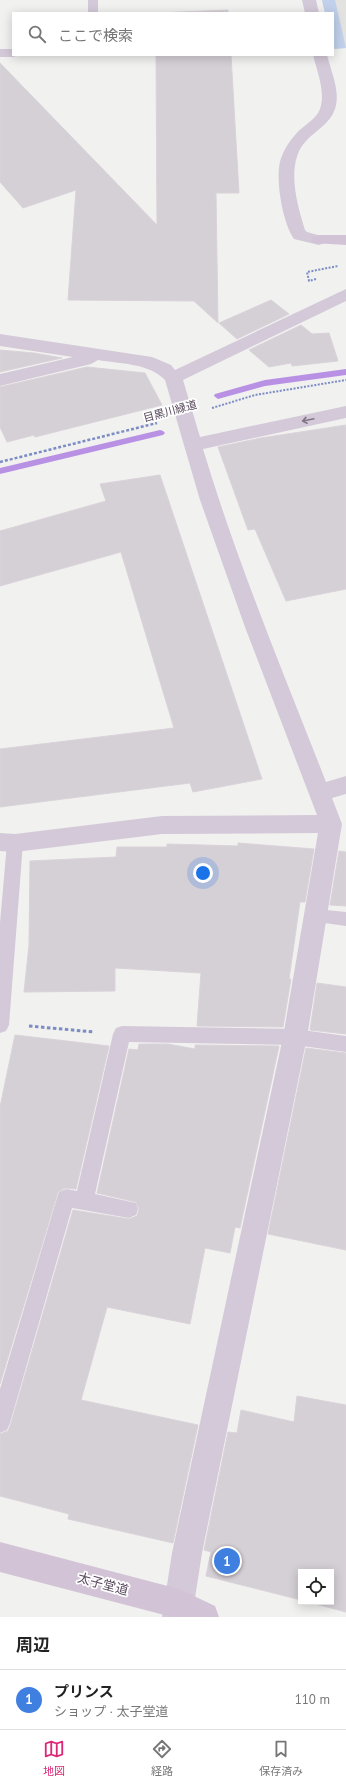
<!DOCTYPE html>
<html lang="ja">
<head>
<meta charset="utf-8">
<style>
	:root { --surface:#fff; --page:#f2f2f2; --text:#222; --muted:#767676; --line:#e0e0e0; --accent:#db2777 }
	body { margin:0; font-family:"PT Sans","Noto Sans JP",sans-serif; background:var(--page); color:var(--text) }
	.controls { position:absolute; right:12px; bottom:12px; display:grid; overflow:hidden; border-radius:0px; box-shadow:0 2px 10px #0003 }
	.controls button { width:36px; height:36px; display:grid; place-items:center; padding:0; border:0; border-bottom:1px solid var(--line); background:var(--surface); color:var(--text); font:20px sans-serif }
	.you { position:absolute; left:203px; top:873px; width:14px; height:14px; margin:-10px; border:3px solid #fff; border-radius:50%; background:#1a73e8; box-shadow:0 0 0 6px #1a73e833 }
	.badge { display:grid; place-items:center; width:26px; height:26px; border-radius:50%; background:var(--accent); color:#fff; font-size:13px; font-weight:700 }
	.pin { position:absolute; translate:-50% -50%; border:2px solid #fff; box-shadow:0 1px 4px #0006 }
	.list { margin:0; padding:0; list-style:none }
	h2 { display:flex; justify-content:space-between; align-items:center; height:52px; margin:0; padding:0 16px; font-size:17px }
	h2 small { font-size:13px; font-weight:400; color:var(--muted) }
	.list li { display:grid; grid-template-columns:26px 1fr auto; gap:12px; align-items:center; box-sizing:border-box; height:60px; padding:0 16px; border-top:1px solid var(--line) }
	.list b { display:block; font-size:15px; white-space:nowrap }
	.list p { margin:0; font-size:13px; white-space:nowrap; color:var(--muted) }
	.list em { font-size:13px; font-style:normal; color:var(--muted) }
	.icon { flex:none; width:22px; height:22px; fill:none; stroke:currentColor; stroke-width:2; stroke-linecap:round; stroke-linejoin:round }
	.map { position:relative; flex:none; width:346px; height:1617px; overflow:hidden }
	.search { position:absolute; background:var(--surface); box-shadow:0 2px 10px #0003; left:12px; right:12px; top:12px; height:44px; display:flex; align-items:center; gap:10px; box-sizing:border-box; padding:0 14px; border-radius:0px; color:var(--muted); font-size:15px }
	.sheet { height:112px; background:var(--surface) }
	nav { display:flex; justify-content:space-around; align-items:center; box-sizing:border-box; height:56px; border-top:1px solid var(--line); background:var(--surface); font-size:11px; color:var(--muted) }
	nav a { display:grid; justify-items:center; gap:2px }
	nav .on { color:var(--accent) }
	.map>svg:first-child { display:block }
	.education { fill:#e2e2e0 }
	.green { fill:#c1d0eb }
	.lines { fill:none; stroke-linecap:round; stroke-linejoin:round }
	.stream { fill:#b891e5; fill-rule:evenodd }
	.building { fill:#d5cfd6; stroke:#dad3da }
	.path-far2 { stroke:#7c8dc6; stroke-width:2; stroke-dasharray:2 1.5; stroke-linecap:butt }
	.path-far1 { stroke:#7c8dc6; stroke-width:2.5; stroke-dasharray:3 2; stroke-linecap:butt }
	.path { stroke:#7c8dc6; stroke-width:3; stroke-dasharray:3.5 2.5; stroke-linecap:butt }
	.lane { fill:#d4c9d8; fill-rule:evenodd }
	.street { fill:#d4c9d8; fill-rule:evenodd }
	.secondary { fill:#d2c3d6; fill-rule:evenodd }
	.oneway { stroke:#827587 }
	.labels { text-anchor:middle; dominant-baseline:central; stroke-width:3.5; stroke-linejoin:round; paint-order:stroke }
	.street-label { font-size:11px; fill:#56485b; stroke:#fff }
	.near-street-label { font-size:13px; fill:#56485b; stroke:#fff }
</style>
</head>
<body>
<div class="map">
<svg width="346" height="1617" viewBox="0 0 346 1617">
	<rect width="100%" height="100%" fill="#f1f1ef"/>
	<path class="education" d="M 322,0 L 346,0 L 346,48 L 333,49 L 333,13 L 325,13 Z"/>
	<path class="green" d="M 322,0 L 335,0 L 346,48 L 333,49 L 333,13 L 325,13 Z"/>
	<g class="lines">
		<g class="stream">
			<path d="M 346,369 L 346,375 L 265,386 L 218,399 L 214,396 L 215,394 L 265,380 Z"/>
			<path d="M 160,430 L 163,431 L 165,433 L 163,435 L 0,474 L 0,468 Z"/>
		</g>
	</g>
	<g class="building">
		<path d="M 228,10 L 228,13 L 157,13 Z"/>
		<path d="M 156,55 L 231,55 L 239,193 L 216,193 L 218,323 L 194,301 L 68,300 L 76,190 L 23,208 L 0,182 L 0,63 L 157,225 Z"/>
		<path d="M 271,300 L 289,314 L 237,339 L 219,323 Z"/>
		<path d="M 301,325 L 312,334 L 329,333 L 338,361 L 292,366 L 291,363 L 269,367 L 249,350 Z"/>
		<path d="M 0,350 L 34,353 L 62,358 L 0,372 Z"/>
		<path d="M 87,367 L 145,373 L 162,405 L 35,437 L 34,435 L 7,442 L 0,427 L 0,387 Z"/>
		<path d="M 346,425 L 346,589 L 286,601 L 255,529 L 248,530 L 218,447 L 261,438 Z"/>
		<path d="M 160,475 L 262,779 L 193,792 L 190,783 L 0,807 L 0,749 L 174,728 L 121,552 L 0,586 L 0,531 L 106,501 L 100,484 Z"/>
		<path d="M 238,843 L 314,849 L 305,902 L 300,902 L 289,979 L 291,979 L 283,1027 L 197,1026 L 201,973 L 115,968 L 115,991 L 24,992 L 29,945 L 30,861 L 116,857 L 117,847 L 167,847 L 167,844 L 238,846 Z"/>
		<path d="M 339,851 L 346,852 L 346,906 L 330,905 Z"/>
		<path d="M 317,983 L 346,987 L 346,1034 L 310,1030 Z"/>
		<path d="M 15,1035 L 109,1046 L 76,1189 L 65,1188 L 58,1192 L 0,1384 L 0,1107 Z"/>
		<path d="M 139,1044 L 168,1044 L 195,1049 L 195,1045 L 279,1046 L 240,1228 L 235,1227 L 230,1253 L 205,1248 L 190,1324 L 107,1307 L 81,1400 L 198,1425 L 173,1543 L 68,1519 L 69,1514 L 0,1496 L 0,1434 L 8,1431 L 11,1423 L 73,1210 L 129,1219 L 137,1216 L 139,1209 L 136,1202 L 97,1193 L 129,1049 L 138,1050 Z"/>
		<path d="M 306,1048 L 346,1053 L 346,1250 L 268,1234 Z"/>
		<path d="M 297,1396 L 346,1405 L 346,1612 L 308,1602 L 331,1602 L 331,1572 L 301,1572 L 301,1600 L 206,1576 L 211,1552 L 204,1550 L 228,1432 L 237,1433 L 241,1410 L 294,1422 Z"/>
	</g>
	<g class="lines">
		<g class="path-far2">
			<path d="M 316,279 L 309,281 L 307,272 L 338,266"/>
			<path d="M 212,408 L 255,395 L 346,380"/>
		</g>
		<path class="path-far1" d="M 0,462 L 157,423"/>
		<path class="path" d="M 29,1026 L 94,1032"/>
		<g class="lane">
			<rect x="88" y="0" width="10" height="13"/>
			<path d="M 15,836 L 21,838 L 23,843 L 9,1025 L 6,1031 L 0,1033 L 0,923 L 7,843 L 9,838 Z"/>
			<path d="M 316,909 L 346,912 L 346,926 L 310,921 L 308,916 L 310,911 Z"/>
			<path d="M 122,1026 L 295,1029 L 346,1036 L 346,1052 L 295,1045 L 129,1042 L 95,1194 L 136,1203 L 138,1209 L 136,1215 L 129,1218 L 72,1208 L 10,1423 L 7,1430 L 0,1433 L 0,1389 L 57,1198 L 59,1192 L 66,1189 L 77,1191 L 113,1034 L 116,1028 Z"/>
		</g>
		<g class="street">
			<path d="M 302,0 L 316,0 L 319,13 L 305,13 Z"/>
			<path d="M 0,49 L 13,49 L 13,55 L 19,55 L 13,57 L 0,57 Z"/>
			<path d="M 313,55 L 327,55 C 331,71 341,93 335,109 C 330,124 316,130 306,141 C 285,163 297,204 305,230 L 307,232 L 325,237 L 327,240 L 325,243 L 319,245 L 294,239 C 283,223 277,187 279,168 C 280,156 287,144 295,135 C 302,126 316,120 320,109 C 326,93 317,71 313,55 Z"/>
			<path d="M 346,289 L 346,301 L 183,380 L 200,437 L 346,406 L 346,418 L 203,449 C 237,562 283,672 326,782 L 346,776 L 346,794 L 332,798 L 342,824 L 307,1037 L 202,1553 L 192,1617 L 162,1617 L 172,1553 L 283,1037 L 318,833 L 162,834 L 15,852 L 0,851 L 0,833 L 15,834 L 162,816 L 317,815 L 245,627 L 200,500 L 165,380 C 149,363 120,364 98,360 L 91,364 L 0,386 L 0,374 L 73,357 L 0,346 L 0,334 L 152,357 L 171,365 L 175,370 Z"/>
		</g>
		<g class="secondary">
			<path d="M 319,235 L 346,235 L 346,245 L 313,243 L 311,240 L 313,237 Z"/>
			<path d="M 0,1542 L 179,1589 L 215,1606 L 219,1617 L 172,1617 L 0,1572 Z"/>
		</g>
	</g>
	<defs><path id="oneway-shaft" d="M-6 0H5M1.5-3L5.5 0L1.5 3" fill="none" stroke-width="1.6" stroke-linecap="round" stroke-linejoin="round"/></defs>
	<use class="oneway" href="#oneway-shaft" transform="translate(308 420) rotate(168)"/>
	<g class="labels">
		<g class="street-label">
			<text transform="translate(170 411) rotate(-15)">目黒川緑道</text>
		</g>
		<g class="near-street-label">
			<text transform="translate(103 1584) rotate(15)">太子堂道</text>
		</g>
	</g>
</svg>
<div class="controls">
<button><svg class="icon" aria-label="locate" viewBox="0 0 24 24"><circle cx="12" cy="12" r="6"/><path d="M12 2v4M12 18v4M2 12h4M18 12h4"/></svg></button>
</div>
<div class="you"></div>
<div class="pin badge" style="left:227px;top:1561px;background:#3f7fe0">1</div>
<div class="search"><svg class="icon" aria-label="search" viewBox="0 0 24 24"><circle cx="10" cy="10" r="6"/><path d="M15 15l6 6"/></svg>ここで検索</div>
</div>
<section class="sheet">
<h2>周辺<small></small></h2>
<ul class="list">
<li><span class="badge" style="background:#3f7fe0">1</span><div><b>プリンス</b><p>ショップ · 太子堂道</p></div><em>110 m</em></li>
</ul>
</section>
<nav>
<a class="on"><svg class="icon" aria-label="map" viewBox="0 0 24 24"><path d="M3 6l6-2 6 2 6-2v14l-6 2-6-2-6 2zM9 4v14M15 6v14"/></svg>地図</a>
<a><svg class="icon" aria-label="directions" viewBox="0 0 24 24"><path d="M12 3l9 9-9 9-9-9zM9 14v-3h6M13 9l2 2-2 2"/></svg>経路</a>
<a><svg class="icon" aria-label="saved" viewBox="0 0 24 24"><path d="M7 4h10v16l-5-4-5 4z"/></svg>保存済み</a>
</nav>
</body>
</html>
